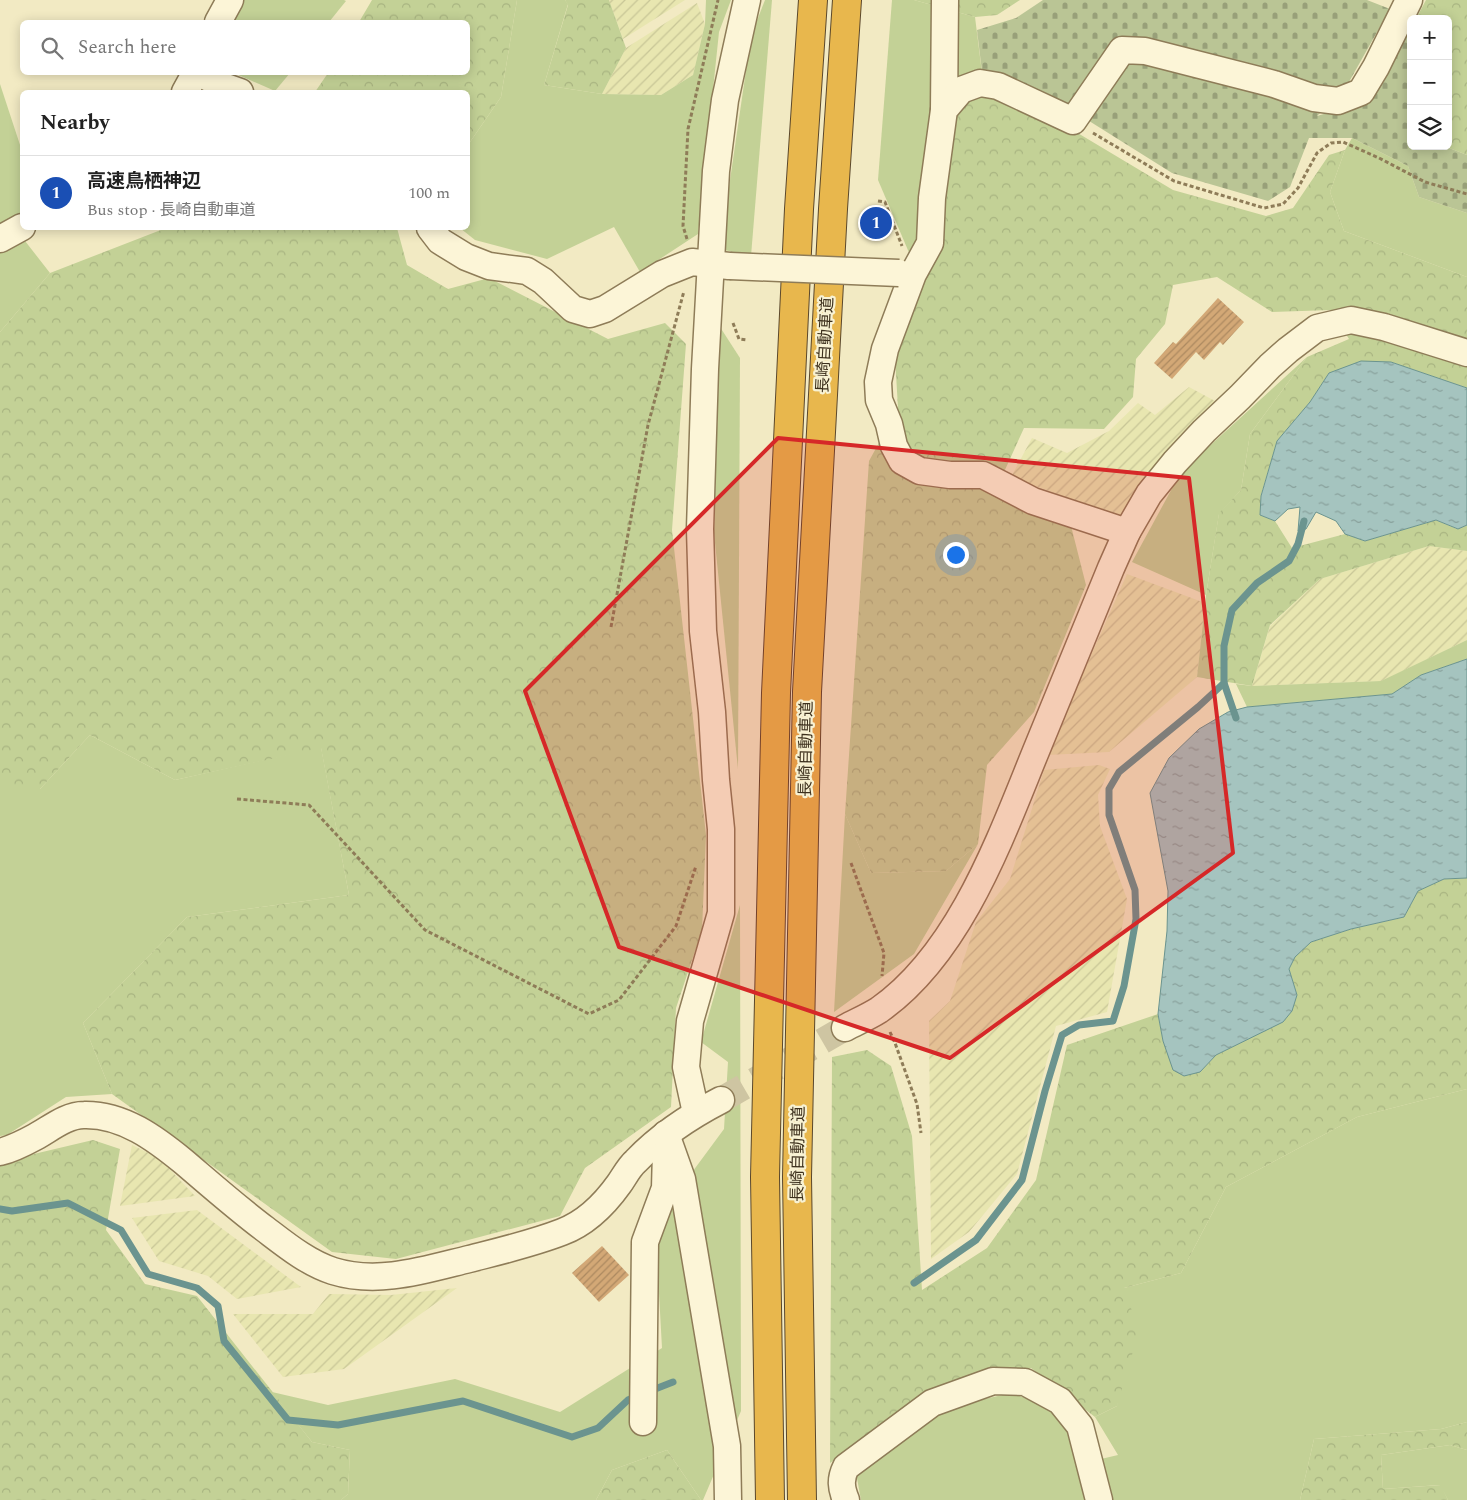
<!DOCTYPE html>
<html lang="en">
<head>
<meta charset="utf-8">
<style>
	:root { --surface:#fff; --page:#f2f2f2; --text:#222; --muted:#767676; --line:#e0e0e0; --accent:#a23222 }
	body { margin:0; font-family:Spectral,"Noto Sans JP",serif; background:var(--page); color:var(--text) }
	.controls { position:absolute; right:15px; top:15px; display:grid; overflow:hidden; border-radius:8px; box-shadow:0 2px 12px #0003 }
	.controls button { width:45px; height:45px; display:grid; place-items:center; padding:0; border:0; border-bottom:1px solid var(--line); background:var(--surface); color:var(--text); font:25px sans-serif }
	.you { position:absolute; left:955px; top:554px; width:18px; height:18px; margin:-12px; border:4px solid #fff; border-radius:50%; background:#1a73e8; box-shadow:0 0 0 8px #1a73e833 }
	.badge { display:grid; place-items:center; width:32px; height:32px; border-radius:50%; background:var(--accent); color:#fff; font-size:16px; font-weight:700 }
	.pin { position:absolute; translate:-50% -50%; border:2px solid #fff; box-shadow:0 1px 5px #0006 }
	.list { margin:0; padding:0; list-style:none }
	h2 { display:flex; justify-content:space-between; align-items:center; height:65px; margin:0; padding:0 20px; font-size:21px }
	h2 small { font-size:16px; font-weight:400; color:var(--muted) }
	.list li { display:grid; grid-template-columns:32px 1fr auto; gap:15px; align-items:center; box-sizing:border-box; height:75px; padding:0 20px; border-top:1px solid var(--line) }
	.list b { display:block; font-size:19px; white-space:nowrap }
	.list p { margin:0; font-size:16px; white-space:nowrap; color:var(--muted) }
	.list em { font-size:16px; font-style:normal; color:var(--muted) }
	.icon { flex:none; width:28px; height:28px; fill:none; stroke:currentColor; stroke-width:2; stroke-linecap:round; stroke-linejoin:round }
	.map { position:relative; flex:none; width:1467px; height:1500px; overflow:hidden }
	.search { position:absolute; background:var(--surface); box-shadow:0 2px 12px #0003; left:20px; top:20px; width:450px; height:55px; display:flex; align-items:center; gap:12px; box-sizing:border-box; padding:0 18px; border-radius:8px; color:var(--muted); font-size:19px }
	.panel { position:absolute; background:var(--surface); box-shadow:0 2px 12px #0003; left:20px; top:90px; width:450px; height:140px; border-radius:8px }
	.map>svg:first-child { display:block }
	.farmland { fill:url(#farmland-furrows) }
	.grass { fill:#c3d196 }
	.forest { fill:url(#forest-crowns) }
	.cemetery { fill:url(#cemetery-stones) }
	.water { fill:url(#water-ripples); stroke:#6b948f }
	.lines { fill:none; stroke-linecap:round; stroke-linejoin:round }
	.stream { stroke:#6b948f; stroke-width:7 }
	.building { fill:url(#building-hatch) }
	.minor-tunnel { stroke:#cec5a2; stroke-width:26; stroke-dasharray:26 13; stroke-linecap:butt }
	.minor-casing { stroke:#8e7c58; stroke-width:29 }
	.motorway-casing { stroke:#5b482c; stroke-width:30 }
	.path { stroke:#8e7c58; stroke-width:3; stroke-dasharray:4 2.5; stroke-linecap:butt }
	.minor { stroke:#fcf5d7; stroke-width:26 }
	.motorway { stroke:#e8b74d; stroke-width:28 }
	.minor-bridge-casing { stroke:#8e7c58; stroke-width:29; stroke-linecap:butt }
	.minor-bridge { stroke:#fcf5d7; stroke-width:26 }
	.marked { fill:#d62828; fill-opacity:0.2; stroke:#d62828; stroke-width:4; stroke-linejoin:round }
	.labels { text-anchor:middle; dominant-baseline:central; stroke-width:4.5; stroke-linejoin:round; paint-order:stroke }
	.street-label { font-size:16px; fill:#3d301d; stroke:#f8f2d3 }
</style>
</head>
<body>
<div class="map">
<svg width="1467" height="1500" viewBox="0 0 1467 1500">
	<defs>
		<pattern id="farmland-furrows" width="10" height="10" patternUnits="userSpaceOnUse" patternTransform="scale(1.25)"><rect width="10" height="10" fill="#e8e6b0"/><path d="M-1 1l2-2M0 10L10 0M9 11l2-2" fill="none" stroke="#c8c697"/></pattern>
		<pattern id="forest-crowns" width="20" height="18" patternUnits="userSpaceOnUse" patternTransform="scale(1.25)"><rect width="20" height="18" fill="#c3d196"/><path d="M2 6a3 3 0 1 1 6 0M12 15a3 3 0 1 1 6 0" fill="none" stroke="#a8b481"/></pattern>
		<pattern id="cemetery-stones" width="16" height="16" patternUnits="userSpaceOnUse" patternTransform="scale(1.25)"><rect width="16" height="16" fill="#bac595"/><path d="M2 7V4a2 2 0 0 1 4 0v3zM10 15v-3a2 2 0 0 1 4 0v3z" fill="#98a079"/></pattern>
		<pattern id="water-ripples" width="26" height="14" patternUnits="userSpaceOnUse" patternTransform="scale(1.25)"><rect width="26" height="14" fill="#a5c4bf"/><path d="M2 4q2-2 4 0t4 0M15 11q2-2 4 0t4 0" fill="none" stroke="#88a09b"/></pattern>
		<pattern id="building-hatch" width="6" height="6" patternUnits="userSpaceOnUse" patternTransform="scale(1.25)"><rect width="6" height="6" fill="#d3a876"/><path d="M-1 1l2-2M0 6l6-6M5 7l2-2" fill="none" stroke="#ac8960"/></pattern>
	</defs>
	<rect width="100%" height="100%" fill="#f2eac3"/>
	<g class="farmland">
		<path d="M 609,0 L 685,0 L 623,39 Z"/>
		<path d="M 697,3 L 705,24 L 693,75 L 661,95 L 602,94 L 626,48 Z"/>
		<path d="M 1189,387 L 1215,401 L 1144,477 L 1122,518 L 1011,477 L 1032,438 L 1067,453 L 1109,431 L 1138,403 L 1155,415 Z"/>
		<path d="M 1429,546 L 1467,551 L 1467,640 L 1382,681 L 1252,686 L 1270,626 L 1320,579 Z"/>
		<path d="M 1127,574 L 1205,603 L 1197,677 L 1109,752 L 1047,755 Z"/>
		<path d="M 1099,765 L 1110,769 L 1098,795 L 1100,826 L 1127,899 L 1107,1012 L 1056,1026 L 1017,1174 L 969,1232 L 931,1259 L 929,1021 L 950,1001 L 976,922 L 1010,879 L 1044,770 Z"/>
		<path d="M 132,1145 L 159,1158 L 195,1196 L 120,1206 Z"/>
		<path d="M 197,1210 L 301,1287 L 237,1299 L 208,1276 L 159,1261 L 132,1218 Z"/>
		<path d="M 457,1288 L 344,1369 L 283,1377 L 233,1314 L 313,1314 L 329,1294 L 391,1295 Z"/>
	</g>
	<g class="grass">
		<path d="M 244,0 L 344,0 L 346,1 L 329,22 L 230,22 Z"/>
		<path d="M 517,0 L 565,0 L 568,4 L 544,85 L 602,94 L 661,95 L 693,75 L 705,24 L 706,0 L 731,0 L 719,32 L 698,234 L 640,272 L 614,227 L 547,259 L 475,240 L 460,228 L 468,228 L 468,145 L 501,97 Z"/>
		<path d="M 765,0 L 772,0 L 751,256 L 720,249 L 751,36 Z"/>
		<path d="M 892,0 L 914,0 L 975,17 L 984,89 L 919,276 L 878,180 Z"/>
		<path d="M 234,73 L 290,73 L 275,91 Z"/>
		<path d="M 0,84 L 22,151 L 22,214 L 11,223 L 50,273 L 0,332 Z"/>
		<path d="M 1352,138 L 1408,166 L 1419,197 L 1467,213 L 1467,277 L 1344,231 L 1330,192 L 1345,150 Z"/>
		<path d="M 720,327 L 740,358 L 738,769 L 714,533 Z"/>
		<path d="M 1307,357 L 1250,434 L 1241,490 L 1219,514 L 1206,595 L 1132,562 L 1181,472 Z"/>
		<path d="M 1467,640 L 1467,659 L 1421,675 L 1392,694 L 1247,707 L 1236,684 L 1252,686 L 1381,681 Z"/>
		<path d="M 90,735 L 175,780 L 321,747 L 349,895 L 187,917 L 83,1023 L 112,1094 L 66,1097 L 7,1135 L 0,1136 L 0,789 L 40,789 Z"/>
		<path d="M 845,814 L 871,873 L 946,871 L 978,844 L 914,954 L 834,1012 Z"/>
		<path d="M 740,905 L 741,1411 L 703,1500 L 701,1500 L 667,1450 L 612,1470 L 596,1500 L 341,1500 L 348,1494 L 350,1450 L 312,1442 L 272,1392 L 328,1405 L 455,1379 L 560,1412 L 662,1348 L 656,1239 L 693,1171 L 724,1129 L 728,1062 L 701,1042 Z"/>
		<path d="M 1467,1089 L 1467,1422 L 1441,1429 L 1314,1439 L 1300,1500 L 1110,1500 L 1101,1459 L 1118,1455 L 1095,1417 L 1117,1406 L 1124,1288 L 1181,1273 L 1226,1187 L 1357,1117 Z"/>
		<path d="M 1011,1393 L 1051,1407 L 1071,1435 L 1087,1500 L 861,1500 L 856,1473 L 945,1408 Z"/>
		<path d="M 1450,1445 L 1467,1450 L 1467,1500 L 1448,1500 L 1440,1485 L 1383,1489 L 1381,1455 Z"/>
	</g>
	<g class="forest">
		<path d="M 372,0 L 517,0 L 501,97 L 468,145 L 468,92 L 315,92 L 328,73 L 468,72 L 468,22 L 359,22 Z"/>
		<path d="M 565,0 L 609,0 L 626,48 L 602,94 L 544,85 L 568,5 Z"/>
		<path d="M 914,0 L 1020,0 L 997,15 L 975,17 Z"/>
		<path d="M 1426,0 L 1467,0 L 1467,155 L 1444,146 L 1448,146 L 1448,19 L 1416,19 Z"/>
		<path d="M 984,89 L 1076,132 L 1173,190 L 1266,216 L 1293,208 L 1329,155 L 1345,150 L 1330,192 L 1344,231 L 1467,277 L 1467,388 L 1391,362 L 1329,373 L 1310,402 L 1277,441 L 1261,495 L 1260,515 L 1275,521 L 1292,548 L 1345,534 L 1365,541 L 1436,520 L 1457,529 L 1467,525 L 1467,551 L 1429,546 L 1320,579 L 1270,625 L 1252,686 L 1197,677 L 1206,595 L 1219,513 L 1241,490 L 1250,434 L 1307,357 L 1349,339 L 1331,310 L 1272,312 L 1217,277 L 1173,285 L 1165,324 L 1136,359 L 1133,397 L 1104,429 L 1024,428 L 994,494 L 1069,518 L 1086,585 L 1034,712 L 987,765 L 978,844 L 946,871 L 871,873 L 845,814 L 869,461 L 898,408 L 895,357 L 952,115 Z"/>
		<path d="M 166,228 L 397,228 L 407,265 L 448,289 L 489,278 L 608,339 L 665,323 L 686,344 L 672,530 L 706,835 L 702,930 L 676,1008 L 671,1107 L 585,1168 L 560,1216 L 396,1259 L 332,1252 L 112,1094 L 83,1023 L 187,917 L 349,895 L 321,748 L 175,780 L 90,735 L 40,789 L 0,789 L 0,332 L 50,273 Z"/>
		<path d="M 1467,878 L 1467,1089 L 1357,1117 L 1226,1187 L 1181,1273 L 1124,1288 L 1139,1331 L 1117,1406 L 1095,1417 L 1031,1368 L 939,1386 L 830,1463 L 832,1057 L 867,1050 L 891,1066 L 912,1136 L 922,1290 L 987,1248 L 1036,1180 L 1067,1045 L 1158,1014 L 1163,1041 L 1200,1072 L 1216,1055 L 1232,1047 L 1297,995 L 1289,970 L 1294,957 L 1311,942 L 1351,929 L 1404,917 L 1418,891 L 1444,879 Z"/>
		<path d="M 93,1140 L 120,1149 L 106,1230 L 145,1284 L 197,1296 L 312,1442 L 350,1450 L 348,1494 L 341,1500 L 0,1500 L 0,1162 Z"/>
		<path d="M 1467,1422 L 1467,1450 L 1450,1445 L 1381,1455 L 1383,1489 L 1441,1485 L 1448,1500 L 1300,1500 L 1314,1439 L 1441,1429 Z"/>
		<path d="M 667,1450 L 701,1500 L 596,1500 L 612,1470 Z"/>
	</g>
	<path class="cemetery" d="M 1043,0 L 1367,0 L 1390,9 L 1345,89 L 1317,116 L 1361,103 L 1411,28 L 1411,146 L 1444,146 L 1467,155 L 1467,213 L 1419,197 L 1408,166 L 1352,138 L 1309,138 L 1290,187 L 1268,201 L 1172,173 L 1070,109 L 982,72 L 977,30 L 1016,18 Z"/>
	<g class="water">
		<path d="M 1361,361 L 1391,362 L 1467,388 L 1467,525 L 1458,529 L 1436,520 L 1365,541 L 1345,534 L 1336,521 L 1316,512 L 1306,529 L 1298,531 L 1300,507 L 1288,509 L 1275,521 L 1260,515 L 1261,496 L 1277,441 L 1310,402 L 1329,373 Z"/>
		<path d="M 1467,659 L 1467,878 L 1444,879 L 1418,891 L 1404,917 L 1351,929 L 1311,942 L 1295,957 L 1289,969 L 1297,995 L 1292,1011 L 1283,1022 L 1216,1055 L 1200,1072 L 1184,1076 L 1173,1070 L 1163,1041 L 1158,1014 L 1167,931 L 1168,891 L 1150,793 L 1169,758 L 1199,729 L 1228,712 L 1247,707 L 1392,694 L 1421,675 Z"/>
	</g>
	<g class="lines">
		<g class="stream">
			<path d="M 1224,683 L 1236,718"/>
			<path d="M 0,1209 L 12,1211 L 68,1203 L 121,1230 L 148,1274 L 197,1288 L 218,1306 L 224,1341 L 288,1420 L 338,1425 L 463,1401 L 572,1437 L 598,1428 L 628,1400 L 637,1396"/>
			<path d="M 914,1283 L 976,1240 L 1022,1180 L 1045,1091 L 1062,1035 L 1079,1025 L 1113,1021 L 1124,986 L 1136,919 L 1135,890 L 1109,815 L 1109,789 L 1119,772 L 1198,707 L 1224,683 L 1224,646 L 1232,610 L 1257,583 L 1289,561 L 1298,544 L 1304,521"/>
			<path d="M 650,1391 L 673,1382"/>
		</g>
	</g>
	<g class="building">
		<path d="M 1218,298 L 1244,322 L 1223,345 L 1220,342 L 1204,360 L 1196,352 L 1172,379 L 1154,363 L 1173,342 L 1176,344 Z"/>
		<path d="M 602,1246 L 629,1275 L 599,1302 L 572,1273 Z"/>
	</g>
	<g class="lines">
		<path class="minor-tunnel" d="M 721,1100 L 845,1028"/>
		<defs>
			<g id="minor">
				<path d="M 218,22 L 230,0"/>
				<path d="M 198,72 L 223,86 L 240,92"/>
				<path d="M 185,92 L 196,72"/>
				<path d="M 944,110 L 945,0"/>
				<path d="M 430,228 L 440,241 L 466,257 L 489,266 L 527,271 L 543,281 L 573,309 L 590,314 L 605,309 L 662,274 L 692,262 L 729,266"/>
				<path d="M 0,239 L 22,227"/>
				<path d="M 1127,532 L 1033,501 L 983,475 L 950,475 L 920,471 L 902,461 L 894,446 L 889,424 L 879,400 L 878,382 L 885,349 L 913,274 L 930,243 L 932,198 L 944,110 L 961,90 L 980,83 L 998,86 L 1073,121 L 1122,50 L 1145,51 L 1274,84 L 1314,98 L 1338,101 L 1361,92 L 1376,67 L 1409,0"/>
				<path d="M 845,1028 C 856,1022 868,1017 879,1010 C 960,953 1000,839 1036,751 C 1061,690 1086,629 1111,568 L 1127,532 L 1149,494 L 1175,462 L 1204,431 L 1240,397 L 1270,366 L 1288,350 L 1317,328 L 1351,320 L 1384,327 L 1467,353"/>
				<path d="M 696,1113 L 686,1067 L 690,1021 L 721,913 L 721,829 L 716,780 L 712,712 L 703,631 L 700,529 L 705,369 L 716,171 L 725,100 L 747,0"/>
				<path d="M 666,1134 L 682,1179 L 727,1446 L 728,1500"/>
				<path d="M 0,1152 C 12,1149 24,1143 35,1137 C 50,1129 66,1115 84,1115 C 123,1114 156,1139 184,1162 C 211,1185 237,1208 265,1229 C 286,1245 308,1263 333,1271 C 378,1285 424,1270 469,1259 C 500,1251 531,1244 562,1232 C 586,1223 604,1205 619,1184 C 624,1177 629,1167 636,1161 C 660,1136 690,1116 721,1100"/>
				<path d="M 643,1422 L 645,1242 L 665,1188 L 666,1152"/>
				<path d="M 846,1500 C 841,1488 840,1479 846,1467 L 932,1403 L 993,1381 L 1025,1382 L 1060,1401 L 1080,1426 L 1099,1500"/>
			</g>
			<g id="motorway">
				<path d="M 770,1500 L 765,1177 L 776,693 L 799,209 L 813,0"/>
				<path d="M 802,1500 L 797,1177 L 807,692 L 833,209 L 847,0"/>
			</g>
		</defs>
		<use href="#minor" class="minor-casing"/>
		<use href="#motorway" class="motorway-casing"/>
		<g class="path">
			<path d="M 1093,133 L 1174,181 L 1264,208 L 1283,204 L 1298,188 L 1317,153 L 1331,143 L 1343,142 L 1379,158 L 1425,182 L 1467,194"/>
			<path d="M 878,201 L 885,202 L 902,246"/>
			<path d="M 687,239 L 683,226 L 688,129 L 718,0"/>
			<path d="M 733,323 L 739,339 L 747,340"/>
			<path d="M 611,627 L 648,425 L 684,291"/>
			<path d="M 237,799 L 309,805 L 425,930 L 589,1014 L 619,1000 L 676,926 L 696,866"/>
			<path d="M 851,863 L 884,953 L 882,976"/>
			<path d="M 890,1032 L 895,1043 L 917,1104 L 921,1133"/>
		</g>
		<use href="#minor" class="minor"/>
		<use href="#motorway" class="motorway"/>
		<defs>
			<path id="minor-bridge" d="M 730,266 L 899,273"/>
		</defs>
		<use href="#minor-bridge" class="minor-bridge-casing"/>
		<use href="#minor-bridge" class="minor-bridge"/>
	</g>
	<path class="marked" d="M 778,438 L 1189,478 L 1233,853 L 950,1058 L 619,947 L 525,691 Z"/>
	<g class="labels">
		<g class="street-label">
			<text transform="translate(825 345) rotate(-87)">長崎自動車道</text>
			<text transform="translate(806 749) rotate(-89)">長崎自動車道</text>
			<text transform="translate(798 1154) rotate(-89)">長崎自動車道</text>
		</g>
	</g>
</svg>
<div class="controls">
<button>+</button>
<button>−</button>
<button><svg class="icon" aria-label="layers" viewBox="0 0 24 24"><path d="M12 4l9 5-9 5-9-5zM3 14l9 5 9-5"/></svg></button>
</div>
<div class="you"></div>
<div class="pin badge" style="left:876px;top:223px;background:#1a4fb4">1</div>
<div class="search"><svg class="icon" aria-label="search" viewBox="0 0 24 24"><circle cx="10" cy="10" r="6"/><path d="M15 15l6 6"/></svg>Search here</div>
<section class="panel">
<h2>Nearby<small></small></h2>
<ul class="list">
<li><span class="badge" style="background:#1a4fb4">1</span><div><b>高速鳥栖神辺</b><p>Bus stop · 長崎自動車道</p></div><em>100 m</em></li>
</ul>
</section>
</div>
</body>
</html>
